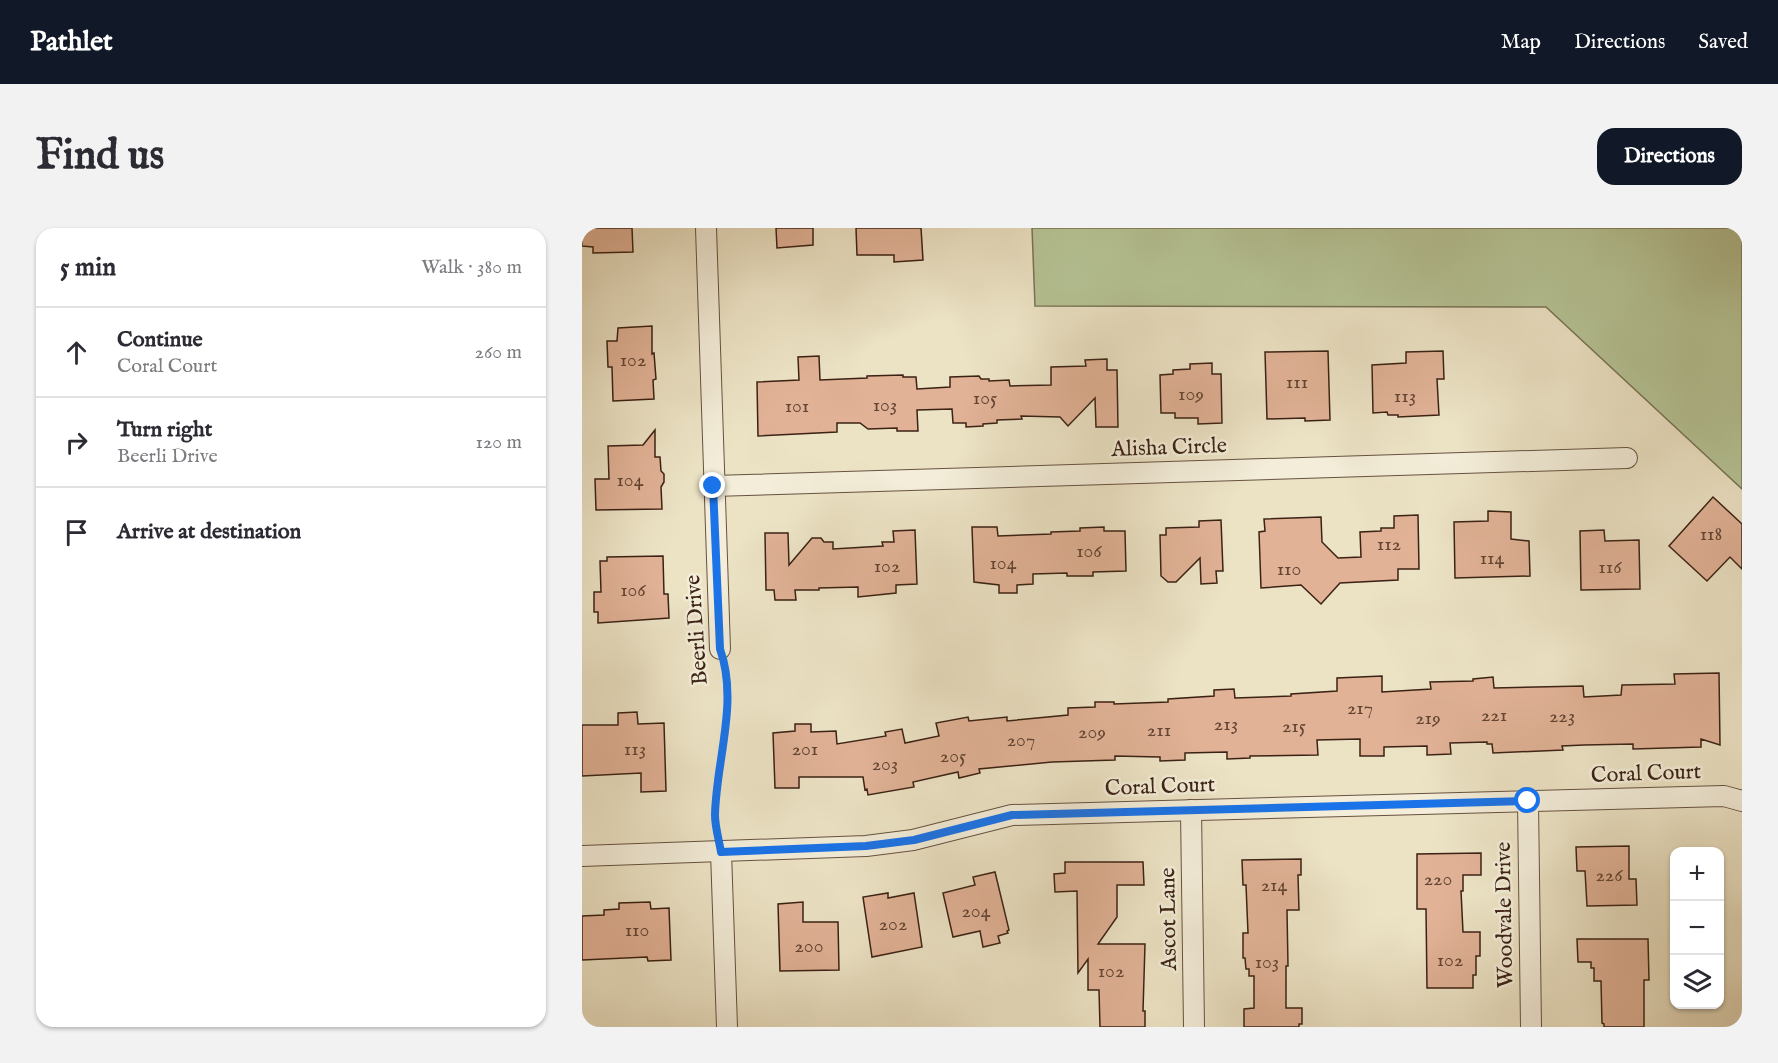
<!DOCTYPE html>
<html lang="en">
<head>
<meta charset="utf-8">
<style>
	:root { --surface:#fff; --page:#f2f2f3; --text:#2b2b33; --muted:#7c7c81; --line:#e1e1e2; --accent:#111827 }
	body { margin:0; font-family:"IM FELL English",serif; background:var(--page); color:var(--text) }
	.controls { position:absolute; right:18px; bottom:18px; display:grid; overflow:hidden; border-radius:12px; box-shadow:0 2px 4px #0004 }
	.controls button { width:54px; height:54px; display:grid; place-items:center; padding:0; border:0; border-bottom:2px solid var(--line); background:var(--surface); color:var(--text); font:30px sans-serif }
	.stop { position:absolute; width:18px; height:18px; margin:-14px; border:4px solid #1a73e8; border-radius:50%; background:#fff }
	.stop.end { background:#1a73e8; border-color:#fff; box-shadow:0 2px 6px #0008 }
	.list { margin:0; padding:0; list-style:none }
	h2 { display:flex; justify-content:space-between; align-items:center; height:78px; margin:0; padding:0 24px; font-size:26px }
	h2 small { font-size:20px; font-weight:400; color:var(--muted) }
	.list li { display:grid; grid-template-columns:39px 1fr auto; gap:18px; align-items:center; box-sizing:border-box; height:90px; padding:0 24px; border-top:2px solid var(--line) }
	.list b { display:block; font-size:22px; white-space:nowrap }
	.list p { margin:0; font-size:20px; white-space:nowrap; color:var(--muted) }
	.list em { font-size:20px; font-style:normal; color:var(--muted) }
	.icon { flex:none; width:33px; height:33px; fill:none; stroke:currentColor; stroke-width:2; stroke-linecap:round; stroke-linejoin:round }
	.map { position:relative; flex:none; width:1160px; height:799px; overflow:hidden; border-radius:18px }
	header { display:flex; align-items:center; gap:36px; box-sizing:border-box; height:84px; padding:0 30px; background:var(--accent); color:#fff }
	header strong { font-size:28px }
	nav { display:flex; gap:33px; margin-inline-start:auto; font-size:21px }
	.intro { display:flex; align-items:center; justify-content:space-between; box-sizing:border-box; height:144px; padding:0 36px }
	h1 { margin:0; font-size:42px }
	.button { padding:15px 27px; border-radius:18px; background:var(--accent); color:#fff; font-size:21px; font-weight:700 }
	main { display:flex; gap:36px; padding:0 36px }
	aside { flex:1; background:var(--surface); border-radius:18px; box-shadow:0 2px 4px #0004 }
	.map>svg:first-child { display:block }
	.green { fill:#b6c496; stroke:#787355; stroke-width:1.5 }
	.building { fill:#e1b296; stroke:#3b2214; stroke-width:1.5 }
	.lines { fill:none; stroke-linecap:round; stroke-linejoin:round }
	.minor-casing { stroke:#675240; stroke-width:22 }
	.path { stroke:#3b2214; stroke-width:4; stroke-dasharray:4.5 3; stroke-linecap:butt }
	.minor { stroke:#f3edd9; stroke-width:20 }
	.route { stroke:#1a73e8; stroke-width:8 }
	.labels { text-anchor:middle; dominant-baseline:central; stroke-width:5; stroke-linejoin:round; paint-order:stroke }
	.number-label { font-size:20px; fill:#644634 }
	.street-label { font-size:22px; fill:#3b2214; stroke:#f3edd9 }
</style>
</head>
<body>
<header>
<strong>Pathlet</strong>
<nav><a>Map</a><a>Directions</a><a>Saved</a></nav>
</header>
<div class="intro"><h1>Find us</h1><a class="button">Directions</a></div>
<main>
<aside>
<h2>5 min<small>Walk · 380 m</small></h2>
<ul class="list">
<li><svg class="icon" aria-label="ahead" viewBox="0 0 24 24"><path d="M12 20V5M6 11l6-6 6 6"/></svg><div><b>Continue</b><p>Coral Court</p></div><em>260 m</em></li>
<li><svg class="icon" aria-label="right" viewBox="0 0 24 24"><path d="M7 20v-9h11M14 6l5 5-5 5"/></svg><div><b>Turn right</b><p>Beerli Drive</p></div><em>120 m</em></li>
<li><svg class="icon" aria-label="arrive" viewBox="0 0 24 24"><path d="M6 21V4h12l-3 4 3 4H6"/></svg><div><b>Arrive at destination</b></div></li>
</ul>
</aside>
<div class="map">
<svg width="1160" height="799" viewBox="0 0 1160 799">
	<rect width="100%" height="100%" fill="#ece3c5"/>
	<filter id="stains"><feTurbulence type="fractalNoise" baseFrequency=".00333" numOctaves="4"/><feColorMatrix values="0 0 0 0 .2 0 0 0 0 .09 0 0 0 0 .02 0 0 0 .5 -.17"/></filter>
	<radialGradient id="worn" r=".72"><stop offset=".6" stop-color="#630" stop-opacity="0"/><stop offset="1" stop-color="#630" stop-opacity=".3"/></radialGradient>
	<path class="green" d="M 450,0 L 1160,0 L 1160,261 L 964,79 L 453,78 Z"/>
	<g class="building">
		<path d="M 0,0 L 50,0 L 51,24 L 11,25 L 11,19 L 0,18 Z"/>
		<path d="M 194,0 L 231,0 L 231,17 L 195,20 Z"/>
		<path d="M 274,0 L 339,0 L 341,32 L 312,34 L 312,27 L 275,27 Z"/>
		<path d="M 70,98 L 70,126 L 72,125 L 74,151 L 71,152 L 72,171 L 31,173 L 30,139 L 26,139 L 25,113 L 35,113 L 36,100 Z"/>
		<path d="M 746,123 L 748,192 L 723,193 L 723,190 L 685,191 L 683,124 Z"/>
		<path d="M 861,123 L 862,151 L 855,151 L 857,187 L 816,189 L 816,187 L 806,187 L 805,184 L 791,185 L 790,137 L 824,135 L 824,124 Z"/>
		<path d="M 237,128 L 238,152 L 285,150 L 285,148 L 321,147 L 321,149 L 334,149 L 335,161 L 368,159 L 368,149 L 397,148 L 399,151 L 407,151 L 407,153 L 427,152 L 428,158 L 469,157 L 469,139 L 504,138 L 503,132 L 525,131 L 525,142 L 535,142 L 536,199 L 514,199 L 513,170 L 486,198 L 478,189 L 439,188 L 440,191 L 415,192 L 415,195 L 401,196 L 401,198 L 384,199 L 384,195 L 371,195 L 370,181 L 335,182 L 336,203 L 315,203 L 315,200 L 286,201 L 278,195 L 255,195 L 255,204 L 176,208 L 175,154 L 217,152 L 216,129 Z"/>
		<path d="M 630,135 L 630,146 L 639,146 L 640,195 L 616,196 L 616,190 L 593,190 L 593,185 L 579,185 L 578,147 L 591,146 L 591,142 L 608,141 L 608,136 Z"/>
		<path d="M 73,202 L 73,229 L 78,229 L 79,243 L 82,246 L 82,254 L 79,259 L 80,281 L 14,282 L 13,251 L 27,251 L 26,218 L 61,217 Z"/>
		<path d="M 1131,269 L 1160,296 L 1160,341 L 1148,329 L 1125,353 L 1087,318 Z"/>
		<path d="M 906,283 L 929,284 L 929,311 L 947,313 L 948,348 L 873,350 L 872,294 L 906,293 Z"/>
		<path d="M 836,287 L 837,341 L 816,341 L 816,352 L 758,355 L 739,376 L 719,357 L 679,360 L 677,304 L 683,303 L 682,291 L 739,289 L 740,314 L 756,330 L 779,329 L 778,304 L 799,303 L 799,300 L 812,300 L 812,288 Z"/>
		<path d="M 639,292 L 641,343 L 634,343 L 635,355 L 619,356 L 618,330 L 594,354 L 586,354 L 579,348 L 578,307 L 584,307 L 584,300 L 617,299 L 617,293 Z"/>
		<path d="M 390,299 L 415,299 L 416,308 L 469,306 L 469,304 L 498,303 L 498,300 L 522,299 L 522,303 L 543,303 L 544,343 L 511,344 L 511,348 L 485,348 L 485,345 L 451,346 L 451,356 L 435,357 L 435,365 L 417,365 L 417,357 L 392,354 Z"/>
		<path d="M 333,302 L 335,356 L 314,357 L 314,365 L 276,369 L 276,359 L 237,360 L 237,362 L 213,362 L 214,372 L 193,372 L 192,362 L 184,362 L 183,305 L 206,305 L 207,337 L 230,310 L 239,310 L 242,314 L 251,314 L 251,321 L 301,318 L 300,314 L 312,314 L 311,303 Z"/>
		<path d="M 1022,302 L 1023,313 L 1057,312 L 1058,361 L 999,362 L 998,303 Z"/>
		<path d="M 81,328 L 82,366 L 86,366 L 87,390 L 16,395 L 16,384 L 12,384 L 12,364 L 19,364 L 18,333 L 25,333 L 25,329 Z"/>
		<path d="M 1137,445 L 1138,517 L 1119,511 L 1119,519 L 1051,521 L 1051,516 L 1002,517 L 980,518 L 981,522 L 911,525 L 910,516 L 905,516 L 905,514 L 868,515 L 869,526 L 845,527 L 845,518 L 802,519 L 802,528 L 778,528 L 778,511 L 735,512 L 736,527 L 668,528 L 668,530 L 645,531 L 645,524 L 603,525 L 603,532 L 578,533 L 578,529 L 533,528 L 533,532 L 470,534 L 397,541 L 398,545 L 377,550 L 376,544 L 331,554 L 332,559 L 286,567 L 285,561 L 283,562 L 281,549 L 217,549 L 217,560 L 193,560 L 191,505 L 213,503 L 213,496 L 229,496 L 229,504 L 254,503 L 255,516 L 304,508 L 303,504 L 320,501 L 323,515 L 357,508 L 354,495 L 386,489 L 387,493 L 425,489 L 425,493 L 486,487 L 486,480 L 513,479 L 513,474 L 532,474 L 532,476 L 586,474 L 586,471 L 632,468 L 632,462 L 652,461 L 653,470 L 709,468 L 709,466 L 755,463 L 755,450 L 800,448 L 800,464 L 849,461 L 848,454 L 891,453 L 891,451 L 911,449 L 912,460 L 1001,458 L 1002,469 L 1039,467 L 1040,457 L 1093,456 L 1092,446 Z"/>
		<path d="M 55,484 L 56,496 L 82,495 L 84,563 L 59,564 L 59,545 L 0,548 L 0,497 L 36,497 L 36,485 Z"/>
		<path d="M 1047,618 L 1047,651 L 1054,651 L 1055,677 L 1005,678 L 1003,643 L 995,643 L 994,619 Z"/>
		<path d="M 899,625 L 899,647 L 881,647 L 881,663 L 879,663 L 881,704 L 898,704 L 898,728 L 894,728 L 894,747 L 891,747 L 891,760 L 845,760 L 844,681 L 835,681 L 835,626 Z"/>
		<path d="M 719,631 L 719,647 L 716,647 L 717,682 L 705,682 L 706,738 L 704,738 L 704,780 L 720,780 L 720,796 L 717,796 L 717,799 L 662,799 L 662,781 L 672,780 L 672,748 L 667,748 L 667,741 L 664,741 L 663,730 L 661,730 L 661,705 L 666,705 L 664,657 L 661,657 L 660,632 Z"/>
		<path d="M 483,634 L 561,634 L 562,657 L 535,657 L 535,689 L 516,716 L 563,716 L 561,783 L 563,783 L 563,799 L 518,799 L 517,762 L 506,762 L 506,731 L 496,745 L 495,663 L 473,664 L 472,646 L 483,645 Z"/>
		<path d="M 413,644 L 427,702 L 425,703 L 426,705 L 416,708 L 418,715 L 401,719 L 398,703 L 371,709 L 361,665 L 393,657 L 391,649 Z"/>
		<path d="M 306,665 L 306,670 L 332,665 L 340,719 L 290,729 L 281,669 Z"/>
		<path d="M 68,674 L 69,681 L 87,680 L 89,732 L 66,733 L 65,729 L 0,732 L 0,688 L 22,687 L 22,682 L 37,681 L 37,675 Z"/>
		<path d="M 221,674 L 221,694 L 256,694 L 257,742 L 198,743 L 196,676 Z"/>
		<path d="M 995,711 L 1066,711 L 1067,752 L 1062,752 L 1062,799 L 1022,799 L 1022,796 L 1020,795 L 1019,753 L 1012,753 L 1012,740 L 1009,740 L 1009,734 L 996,734 Z"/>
	</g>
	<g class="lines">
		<defs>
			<g id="minor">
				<path d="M 124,0 L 138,421"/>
				<path d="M 131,258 L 1045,230"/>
				<path d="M 946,573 L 949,799"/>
				<path d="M 609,582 L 612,799"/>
				<path d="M 139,624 L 145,799"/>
				<path d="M 0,628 L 284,618 L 331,612 L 430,587 L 1142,568 L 1160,573"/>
			</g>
		</defs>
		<use href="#minor" class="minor-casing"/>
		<path class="path" d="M 136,604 L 133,589 L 145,487 L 143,439"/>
		<use href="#minor" class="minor"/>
	</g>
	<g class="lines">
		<path class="route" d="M 131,258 L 138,421 C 157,474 134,533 133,587 C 133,599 137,612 139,624 L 284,618 L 332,612 L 430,587 L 946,573"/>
	</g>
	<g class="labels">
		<g class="number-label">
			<text x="51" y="132">102</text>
			<text x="715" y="154">111</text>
			<text x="609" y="166">109</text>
			<text x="823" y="168">113</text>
			<text x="403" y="170">105</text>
			<text x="303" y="177">103</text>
			<text x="215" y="178">101</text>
			<text x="48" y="252">104</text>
			<text x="1129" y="306">118</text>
			<text x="807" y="316">112</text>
			<text x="507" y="323">106</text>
			<text x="910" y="330">114</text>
			<text x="421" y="335">104</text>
			<text x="305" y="338">102</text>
			<text x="1028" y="339">116</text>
			<text x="707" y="341">110</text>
			<text x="51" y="362">106</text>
			<text x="778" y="480">217</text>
			<text x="912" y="487">221</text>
			<text x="980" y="488">223</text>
			<text x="846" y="490">219</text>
			<text x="644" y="496">213</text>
			<text x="712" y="498">215</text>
			<text x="577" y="502">211</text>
			<text x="510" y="504">209</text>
			<text x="439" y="512">207</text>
			<text x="53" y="521">113</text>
			<text x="223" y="521">201</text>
			<text x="371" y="528">205</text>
			<text x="303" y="536">203</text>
			<text x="1027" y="647">226</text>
			<text x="856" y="651">220</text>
			<text x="692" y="657">214</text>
			<text x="394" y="683">204</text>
			<text x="311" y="696">202</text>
			<text x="55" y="702">110</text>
			<text x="227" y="718">200</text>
			<text x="868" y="732">102</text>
			<text x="685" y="734">103</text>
			<text x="529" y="743">102</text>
		</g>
		<g class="street-label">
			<text transform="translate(587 220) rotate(-2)">Alisha Circle</text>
			<text transform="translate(115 402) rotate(-94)">Beerli Drive</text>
			<text transform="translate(1064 546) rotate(-2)">Coral Court</text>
			<text transform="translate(578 559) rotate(-2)">Coral Court</text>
			<text transform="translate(923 687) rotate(-91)">Woodvale Drive</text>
			<text transform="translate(587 691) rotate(-91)">Ascot Lane</text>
		</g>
	</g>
	<rect width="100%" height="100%" filter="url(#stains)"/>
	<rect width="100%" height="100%" fill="url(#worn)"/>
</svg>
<div class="controls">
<button>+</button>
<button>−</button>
<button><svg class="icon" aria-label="layers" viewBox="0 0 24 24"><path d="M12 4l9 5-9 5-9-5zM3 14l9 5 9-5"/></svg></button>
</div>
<div class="stop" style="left:946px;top:573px"></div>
<div class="stop end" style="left:131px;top:258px"></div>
</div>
</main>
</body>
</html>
